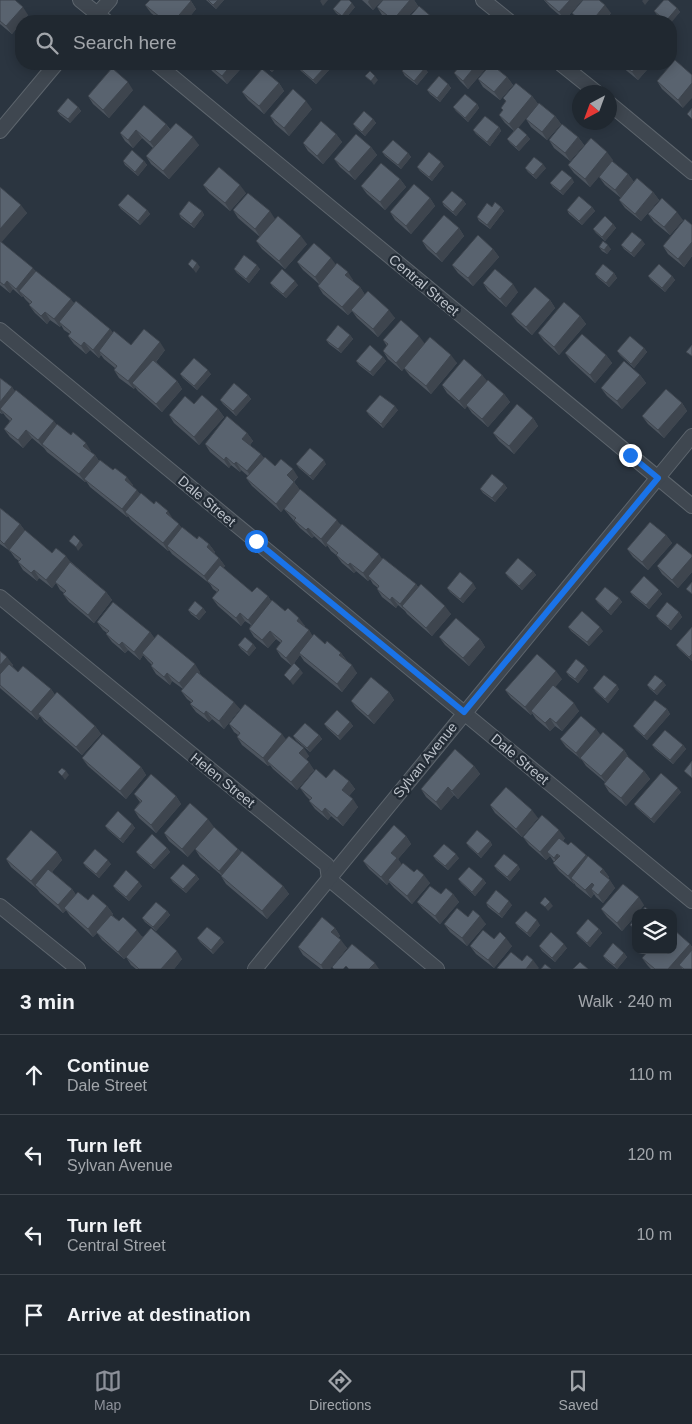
<!DOCTYPE html>
<html lang="en">
<head>
<meta charset="utf-8">
<style>
	:root { --surface:#202830; --page:#2d343c; --text:#f1f3f6; --muted:#a2a6ab; --line:#3d444c; --accent:#8c9099 }
	body { margin:0; font-family:Helvetica,sans-serif; background:var(--page); color:var(--text) }
	.controls { position:absolute; right:15px; bottom:15px; display:grid; overflow:hidden; border-radius:10px; box-shadow:0 2px 12px #0003 }
	.controls button { width:45px; height:45px; display:grid; place-items:center; padding:0; border:0; border-bottom:1px solid var(--line); background:var(--surface); color:var(--text); font:25px sans-serif }
	.compass { position:absolute; left:572px; top:85px; width:45px; height:45px; border-radius:50%; background:var(--surface); box-shadow:0 2px 12px #0003; rotate:221deg }
	.stop { position:absolute; width:15px; height:15px; margin:-11px; border:4px solid #1a73e8; border-radius:50%; background:#fff }
	.stop.end { background:#1a73e8; border-color:#fff; box-shadow:0 1px 5px #0008 }
	.list { margin:0; padding:0; list-style:none }
	h2 { display:flex; justify-content:space-between; align-items:center; height:65px; margin:0; padding:0 20px; font-size:21px }
	h2 small { font-size:16px; font-weight:400; color:var(--muted) }
	.list li { display:grid; grid-template-columns:32px 1fr auto; gap:15px; align-items:center; box-sizing:border-box; height:80px; padding:0 20px; border-top:1px solid var(--line) }
	.list b { display:block; font-size:19px; white-space:nowrap }
	.list p { margin:0; font-size:16px; white-space:nowrap; color:var(--muted) }
	.list em { font-size:16px; font-style:normal; color:var(--muted) }
	.icon { flex:none; width:28px; height:28px; fill:none; stroke:currentColor; stroke-width:2; stroke-linecap:round; stroke-linejoin:round }
	.map { position:relative; flex:none; width:692px; height:969px; overflow:hidden }
	.search { position:absolute; background:var(--surface); box-shadow:0 2px 12px #0003; left:15px; right:15px; top:15px; height:55px; display:flex; align-items:center; gap:12px; box-sizing:border-box; padding:0 18px; border-radius:20px; color:var(--muted); font-size:19px }
	.sheet { height:385px; background:var(--surface) }
	nav { display:flex; justify-content:space-around; align-items:center; box-sizing:border-box; height:70px; border-top:1px solid var(--line); background:var(--surface); font-size:14px; color:var(--muted) }
	nav a { display:grid; justify-items:center; gap:2px }
	nav .on { color:var(--accent) }
	.map>svg:first-child { display:block }
	.lines { fill:none; stroke-linecap:round; stroke-linejoin:round }
	.minor-casing { stroke:#5d656d; stroke-width:16 }
	.minor { stroke:#3f4750; stroke-width:14 }
	.wall { fill:#4d555f }
	.shaded-wall { fill:#3e454e }
	.building { fill:#59636f; stroke:#3e454e }
	.route { stroke:#1a73e8; stroke-width:6 }
	.labels { text-anchor:middle; dominant-baseline:central; stroke-width:4.5; stroke-linejoin:round; paint-order:stroke }
	.street-label { font-size:14px; fill:#bcc2ca; stroke:#232c36 }
</style>
</head>
<body>
<div class="map">
<svg width="692" height="969" viewBox="0 0 692 969">
	<rect width="100%" height="100%" fill="#2b3540"/>
	<g class="lines">
		<defs>
			<g id="minor">
				<path d="M 80,0 L 106,21"/>
				<path d="M 483,0 L 509,21"/>
				<path d="M 92,20 L 110,0"/>
				<path d="M 157,64 L 692,506"/>
				<path d="M 561,64 L 596,92"/>
				<path d="M 610,104 L 692,172"/>
				<path d="M 0,131 L 56,64"/>
				<path d="M 0,330 L 692,901"/>
				<path d="M 0,597 L 322,861 L 327,865 L 329,879 L 437,969"/>
				<path d="M 0,906 L 78,969"/>
				<path d="M 255,969 L 692,436"/>
			</g>
		</defs>
		<use href="#minor" class="minor-casing"/>
		<use href="#minor" class="minor"/>
	</g>
	<g class="wall">
		<path d="M 0,0 L 28,15 L 23,21 L 21,21 L 21,23 L 12,34 L 0,24 Z"/>
		<path d="M 206,0 L 224,0 L 216,9 Z"/>
		<path d="M 362,0 L 382,0 L 373,10 Z"/>
		<path d="M 383,0 L 414,0 L 418,6 L 404,21 L 390,21 L 382,15 L 377,7 Z"/>
		<path d="M 544,0 L 582,0 L 565,20 L 550,7 Z"/>
		<path d="M 191,1 L 196,9 L 186,21 L 161,21 L 151,13 L 145,5 Z"/>
		<path d="M 355,7 L 344,20 L 336,13 L 333,9 Z"/>
		<path d="M 677,8 L 680,12 L 671,21 L 665,21 L 657,15 L 654,11 Z"/>
		<path d="M 572,13 L 611,13 L 609,16 L 615,21 L 578,21 Z"/>
		<path d="M 675,60 L 683,108 L 662,89 L 657,81 Z"/>
		<path d="M 207,64 L 245,64 L 227,84 L 212,71 Z"/>
		<path d="M 263,64 L 279,64 L 272,72 Z"/>
		<path d="M 454,64 L 485,64 L 487,67 L 468,89 L 460,81 L 454,73 L 458,69 Z"/>
		<path d="M 620,64 L 652,64 L 638,80 L 622,67 Z"/>
		<path d="M 298,67 L 329,70 L 316,84 L 301,71 Z"/>
		<path d="M 402,71 L 428,72 L 417,85 L 405,76 Z"/>
		<path d="M 507,77 L 513,85 L 500,100 L 483,87 L 478,79 Z"/>
		<path d="M 279,83 L 284,91 L 264,114 L 248,100 L 242,92 Z"/>
		<path d="M 448,84 L 451,88 L 440,102 L 430,94 L 427,90 Z"/>
		<path d="M 133,90 L 109,118 L 93,104 L 88,96 Z"/>
		<path d="M 532,96 L 538,104 L 518,127 L 530,139 L 519,151 L 510,143 L 507,139 L 514,131 L 505,123 L 499,115 L 503,110 L 501,108 L 506,102 L 503,98 Z"/>
		<path d="M 477,104 L 479,108 L 468,122 L 456,111 L 453,107 Z"/>
		<path d="M 78,107 L 81,111 L 70,123 L 60,115 L 57,111 Z"/>
		<path d="M 312,109 L 289,136 L 275,124 L 270,116 Z"/>
		<path d="M 555,116 L 561,124 L 547,140 L 531,127 L 526,119 Z"/>
		<path d="M 373,119 L 376,123 L 365,136 L 356,128 L 353,124 Z"/>
		<path d="M 166,124 L 170,129 L 199,145 L 169,179 L 151,164 L 146,156 L 153,148 L 142,138 L 133,148 L 125,141 L 120,133 Z"/>
		<path d="M 499,127 L 501,131 L 490,146 L 476,134 L 473,130 Z"/>
		<path d="M 336,134 L 342,142 L 323,164 L 308,151 L 303,143 Z"/>
		<path d="M 578,137 L 584,145 L 570,161 L 554,148 L 549,140 Z"/>
		<path d="M 371,147 L 377,155 L 355,180 L 340,167 L 334,159 Z"/>
		<path d="M 382,152 L 408,153 L 411,157 L 401,169 L 385,156 Z"/>
		<path d="M 613,160 L 590,187 L 574,173 L 568,165 Z"/>
		<path d="M 123,161 L 144,161 L 147,165 L 138,176 L 125,165 Z"/>
		<path d="M 444,166 L 432,181 L 420,171 L 417,167 Z"/>
		<path d="M 525,168 L 546,168 L 536,179 L 528,172 Z"/>
		<path d="M 628,174 L 634,182 L 621,198 L 605,185 L 599,177 Z"/>
		<path d="M 400,179 L 406,187 L 385,210 L 367,194 L 361,186 Z"/>
		<path d="M 574,182 L 563,195 L 553,187 L 550,183 Z"/>
		<path d="M 203,185 L 246,193 L 230,211 L 209,193 Z"/>
		<path d="M 0,187 L 27,213 L 1,242 L 74,303 L 110,329 L 113,333 L 131,345 L 165,350 L 156,362 L 177,381 L 182,389 L 162,412 L 138,391 L 135,387 L 134,389 L 119,378 L 114,370 L 115,368 L 104,359 L 101,355 L 99,358 L 90,350 L 86,354 L 74,344 L 68,336 L 70,334 L 64,330 L 61,325 L 60,327 L 50,320 L 47,324 L 35,313 L 29,305 L 30,304 L 25,299 L 23,296 L 22,297 L 13,289 L 10,293 L 0,285 Z"/>
		<path d="M 653,192 L 659,200 L 641,221 L 625,208 L 619,200 Z"/>
		<path d="M 248,193 L 260,237 L 238,218 L 233,210 Z"/>
		<path d="M 430,198 L 435,206 L 411,234 L 395,220 L 390,212 Z"/>
		<path d="M 463,200 L 466,204 L 456,216 L 444,206 L 442,202 Z"/>
		<path d="M 118,205 L 147,210 L 150,214 L 140,225 L 121,209 Z"/>
		<path d="M 492,207 L 501,207 L 504,211 L 490,229 L 479,221 L 477,217 Z"/>
		<path d="M 592,207 L 595,211 L 582,225 L 569,214 L 567,210 Z"/>
		<path d="M 202,211 L 204,215 L 194,228 L 181,218 L 179,214 Z"/>
		<path d="M 648,214 L 683,220 L 670,235 L 654,222 Z"/>
		<path d="M 613,224 L 616,228 L 605,241 L 596,233 L 593,229 Z"/>
		<path d="M 692,225 L 692,256 L 684,267 L 668,254 L 663,246 Z"/>
		<path d="M 459,228 L 464,236 L 442,262 L 427,249 L 422,241 Z"/>
		<path d="M 256,241 L 307,244 L 285,269 L 262,249 Z"/>
		<path d="M 645,244 L 634,257 L 624,249 L 621,245 Z"/>
		<path d="M 599,247 L 611,249 L 607,254 L 602,251 Z"/>
		<path d="M 493,249 L 499,257 L 473,286 L 458,273 L 452,265 Z"/>
		<path d="M 297,262 L 336,265 L 353,280 L 352,281 L 360,287 L 365,295 L 395,318 L 378,337 L 357,318 L 352,311 L 348,315 L 323,294 L 318,286 L 319,284 L 303,270 Z"/>
		<path d="M 234,269 L 260,269 L 249,283 L 237,273 Z"/>
		<path d="M 614,273 L 617,278 L 609,287 L 598,278 L 595,274 Z"/>
		<path d="M 648,276 L 672,276 L 675,280 L 665,292 L 651,280 Z"/>
		<path d="M 270,283 L 298,285 L 286,298 L 273,287 Z"/>
		<path d="M 483,283 L 518,292 L 506,307 L 488,291 Z"/>
		<path d="M 550,300 L 555,308 L 532,335 L 517,322 L 511,314 Z"/>
		<path d="M 580,316 L 586,324 L 559,355 L 544,341 L 538,333 Z"/>
		<path d="M 350,335 L 353,339 L 341,353 L 329,344 L 326,340 Z"/>
		<path d="M 383,340 L 424,344 L 457,363 L 431,394 L 410,376 L 404,368 L 402,371 L 388,359 L 383,351 L 387,346 Z"/>
		<path d="M 644,348 L 647,352 L 634,368 L 620,355 L 617,351 Z"/>
		<path d="M 565,353 L 606,355 L 612,363 L 595,383 L 571,361 Z"/>
		<path d="M 383,357 L 386,361 L 373,376 L 359,365 L 356,361 Z"/>
		<path d="M 180,374 L 211,374 L 197,390 L 183,378 Z"/>
		<path d="M 482,375 L 487,382 L 504,394 L 510,402 L 488,427 L 472,413 L 467,406 L 465,409 L 447,393 L 442,385 Z"/>
		<path d="M 640,375 L 646,383 L 622,409 L 607,396 L 601,388 Z"/>
		<path d="M 0,378 L 12,387 L 15,392 L 91,451 L 90,452 L 95,455 L 99,461 L 113,470 L 133,485 L 132,486 L 140,494 L 173,519 L 182,528 L 197,539 L 209,544 L 215,552 L 214,553 L 219,558 L 225,566 L 223,568 L 252,592 L 268,596 L 271,601 L 305,626 L 304,627 L 309,630 L 312,636 L 341,653 L 347,661 L 346,661 L 357,673 L 342,692 L 304,661 L 300,655 L 292,666 L 281,657 L 276,649 L 281,643 L 276,639 L 268,648 L 254,637 L 249,629 L 251,625 L 245,621 L 241,626 L 218,606 L 212,598 L 217,592 L 213,589 L 210,584 L 172,554 L 169,550 L 168,551 L 131,520 L 128,516 L 127,517 L 90,487 L 86,481 L 85,482 L 47,452 L 44,448 L 32,438 L 23,448 L 10,437 L 4,429 L 10,421 L 6,417 L 3,413 L 2,414 L 0,413 Z"/>
		<path d="M 248,395 L 251,399 L 236,416 L 223,404 L 220,400 Z"/>
		<path d="M 682,403 L 687,411 L 664,438 L 648,424 L 642,416 Z"/>
		<path d="M 218,409 L 224,417 L 199,445 L 174,423 L 169,415 Z"/>
		<path d="M 398,410 L 383,428 L 369,415 L 366,411 Z"/>
		<path d="M 533,418 L 538,426 L 514,454 L 499,441 L 493,433 Z"/>
		<path d="M 247,433 L 253,441 L 250,445 L 264,458 L 275,466 L 298,477 L 294,482 L 300,490 L 341,525 L 382,559 L 416,584 L 418,587 L 451,614 L 432,636 L 407,614 L 405,611 L 398,605 L 396,608 L 382,597 L 377,589 L 378,588 L 373,584 L 370,579 L 368,581 L 356,571 L 354,573 L 342,563 L 336,555 L 331,551 L 327,545 L 326,547 L 314,536 L 312,538 L 300,528 L 284,509 L 290,501 L 281,512 L 252,486 L 246,478 L 248,476 L 241,470 L 240,472 L 231,465 L 229,468 L 210,452 L 205,444 Z"/>
		<path d="M 296,464 L 326,464 L 313,480 L 299,468 Z"/>
		<path d="M 504,484 L 507,488 L 495,502 L 483,493 L 480,489 Z"/>
		<path d="M 0,508 L 20,524 L 25,531 L 52,553 L 71,562 L 106,592 L 112,600 L 94,623 L 69,602 L 63,594 L 64,593 L 60,590 L 56,583 L 52,588 L 39,578 L 37,581 L 23,570 L 18,562 L 19,561 L 15,558 L 10,551 L 0,544 Z"/>
		<path d="M 666,535 L 672,543 L 648,570 L 633,557 L 627,549 Z"/>
		<path d="M 692,555 L 692,572 L 678,588 L 662,574 L 657,566 Z"/>
		<path d="M 533,571 L 536,575 L 522,590 L 508,577 L 505,573 Z"/>
		<path d="M 447,588 L 476,588 L 463,603 L 450,592 Z"/>
		<path d="M 659,590 L 662,594 L 649,609 L 633,596 L 630,592 Z"/>
		<path d="M 619,598 L 622,602 L 611,615 L 598,603 L 595,599 Z"/>
		<path d="M 203,608 L 206,612 L 199,620 L 191,614 L 188,610 Z"/>
		<path d="M 679,612 L 682,617 L 671,630 L 659,620 L 656,616 Z"/>
		<path d="M 97,622 L 150,632 L 154,638 L 200,672 L 199,673 L 240,709 L 224,729 L 212,719 L 209,722 L 196,712 L 190,704 L 191,702 L 187,699 L 181,691 L 183,689 L 172,681 L 170,685 L 156,674 L 151,666 L 152,665 L 148,661 L 143,655 L 140,660 L 128,650 L 125,653 L 112,642 L 106,634 L 107,633 L 103,630 Z"/>
		<path d="M 568,627 L 603,631 L 589,646 L 571,631 Z"/>
		<path d="M 692,627 L 692,661 L 679,649 L 676,645 Z"/>
		<path d="M 439,637 L 480,639 L 485,647 L 469,666 L 445,645 Z"/>
		<path d="M 253,644 L 256,648 L 249,656 L 241,649 L 238,645 Z"/>
		<path d="M 0,651 L 13,665 L 12,666 L 18,672 L 51,689 L 55,695 L 95,726 L 101,734 L 82,755 L 44,722 L 40,716 L 37,720 L 0,688 Z"/>
		<path d="M 588,670 L 578,683 L 569,676 L 566,672 Z"/>
		<path d="M 562,679 L 555,687 L 579,711 L 562,731 L 555,726 L 550,731 L 536,719 L 532,713 L 531,715 L 511,698 L 505,690 Z"/>
		<path d="M 647,685 L 666,685 L 657,695 L 650,689 Z"/>
		<path d="M 593,688 L 619,689 L 608,703 L 596,692 Z"/>
		<path d="M 389,692 L 394,700 L 374,724 L 356,708 L 351,701 Z"/>
		<path d="M 667,709 L 670,714 L 647,740 L 636,730 L 633,726 Z"/>
		<path d="M 350,722 L 353,726 L 340,740 L 327,728 L 324,724 Z"/>
		<path d="M 229,724 L 286,740 L 309,756 L 306,759 L 314,770 L 297,790 L 273,769 L 270,765 L 268,766 L 242,745 L 237,737 L 238,735 L 234,732 Z"/>
		<path d="M 596,729 L 600,735 L 624,750 L 629,758 L 644,771 L 650,779 L 626,806 L 609,792 L 604,784 L 605,782 L 586,766 L 582,760 L 566,747 L 560,739 Z"/>
		<path d="M 319,735 L 322,739 L 310,752 L 296,740 L 293,736 Z"/>
		<path d="M 652,745 L 683,745 L 686,749 L 673,764 L 655,749 Z"/>
		<path d="M 82,758 L 141,767 L 146,775 L 126,799 L 88,766 Z"/>
		<path d="M 474,766 L 480,774 L 458,799 L 454,795 L 441,810 L 426,797 L 421,789 Z"/>
		<path d="M 326,778 L 349,781 L 355,789 L 349,796 L 358,807 L 343,826 L 331,816 L 328,820 L 315,809 L 309,801 L 310,800 L 306,796 L 300,788 Z"/>
		<path d="M 681,792 L 654,823 L 637,808 L 634,804 Z"/>
		<path d="M 134,794 L 176,796 L 181,804 L 156,833 L 139,818 L 134,810 L 140,802 Z"/>
		<path d="M 190,803 L 188,857 L 169,841 L 164,833 Z"/>
		<path d="M 490,805 L 538,818 L 522,837 L 495,813 Z"/>
		<path d="M 132,824 L 135,828 L 123,843 L 108,830 L 105,826 Z"/>
		<path d="M 406,836 L 411,844 L 398,859 L 401,864 L 430,883 L 412,904 L 394,888 L 389,882 L 387,885 L 369,869 L 363,861 Z"/>
		<path d="M 523,837 L 565,838 L 563,841 L 568,845 L 586,855 L 588,857 L 603,869 L 609,877 L 608,878 L 615,888 L 603,903 L 596,897 L 594,894 L 591,898 L 576,886 L 574,883 L 574,884 L 559,871 L 553,863 L 554,862 L 550,856 L 546,860 L 529,845 Z"/>
		<path d="M 490,841 L 492,845 L 481,858 L 469,847 L 466,843 Z"/>
		<path d="M 167,848 L 170,852 L 154,869 L 139,856 L 136,852 Z"/>
		<path d="M 195,849 L 238,849 L 241,852 L 283,886 L 289,894 L 267,919 L 226,884 L 221,876 L 221,875 L 200,857 Z"/>
		<path d="M 57,852 L 62,860 L 52,872 L 72,889 L 76,895 L 88,900 L 107,906 L 113,914 L 112,915 L 119,921 L 143,937 L 182,959 L 174,969 L 136,969 L 131,965 L 126,957 L 124,959 L 102,940 L 97,933 L 93,937 L 70,916 L 66,910 L 63,913 L 40,893 L 37,889 L 11,867 L 6,859 Z"/>
		<path d="M 433,856 L 459,858 L 448,870 L 436,860 Z"/>
		<path d="M 83,863 L 111,864 L 99,878 L 86,867 Z"/>
		<path d="M 494,866 L 520,869 L 510,881 L 497,870 Z"/>
		<path d="M 196,875 L 199,879 L 186,893 L 173,882 L 170,878 Z"/>
		<path d="M 458,879 L 483,879 L 486,883 L 475,896 L 461,883 Z"/>
		<path d="M 113,886 L 142,886 L 129,901 L 116,890 Z"/>
		<path d="M 453,894 L 459,902 L 440,924 L 423,909 L 417,902 Z"/>
		<path d="M 486,903 L 512,905 L 502,918 L 488,907 Z"/>
		<path d="M 644,905 L 636,913 L 636,915 L 622,931 L 607,917 L 601,909 Z"/>
		<path d="M 167,911 L 170,915 L 156,931 L 145,922 L 142,918 Z"/>
		<path d="M 468,917 L 486,924 L 467,946 L 450,932 L 444,924 Z"/>
		<path d="M 515,923 L 540,925 L 530,937 L 518,927 Z"/>
		<path d="M 335,928 L 340,936 L 338,938 L 347,948 L 330,969 L 321,969 L 303,955 L 298,947 Z"/>
		<path d="M 599,929 L 602,933 L 590,947 L 579,937 L 576,933 Z"/>
		<path d="M 197,938 L 224,942 L 213,954 L 200,942 Z"/>
		<path d="M 494,939 L 512,946 L 494,968 L 476,954 L 470,946 Z"/>
		<path d="M 690,944 L 692,947 L 692,969 L 682,969 L 682,968 L 681,969 L 651,969 L 648,966 L 642,958 Z"/>
		<path d="M 539,946 L 567,948 L 555,962 L 542,951 Z"/>
		<path d="M 624,953 L 627,957 L 617,969 L 606,960 L 603,956 Z"/>
	</g>
	<g class="shaded-wall">
		<path d="M 218,0 L 224,0 L 216,9 L 213,5 Z"/>
		<path d="M 321,0 L 328,0 L 323,6 L 320,1 Z"/>
		<path d="M 369,0 L 382,0 L 373,10 L 368,2 Z"/>
		<path d="M 410,0 L 414,0 L 418,6 L 404,21 L 393,21 L 393,20 Z"/>
		<path d="M 570,0 L 582,0 L 565,20 L 559,12 Z"/>
		<path d="M 643,0 L 649,0 L 645,5 L 642,1 Z"/>
		<path d="M 191,1 L 196,9 L 186,21 L 174,21 Z"/>
		<path d="M 352,3 L 355,7 L 344,20 L 342,16 Z"/>
		<path d="M 605,5 L 611,13 L 604,21 L 592,21 Z"/>
		<path d="M 23,7 L 28,15 L 23,21 L 21,21 L 21,23 L 12,34 L 6,26 Z"/>
		<path d="M 677,8 L 680,12 L 671,23 L 671,21 L 666,21 Z"/>
		<path d="M 232,64 L 245,64 L 227,84 L 222,76 Z"/>
		<path d="M 273,64 L 279,64 L 272,72 L 269,68 Z"/>
		<path d="M 477,64 L 485,64 L 487,67 L 468,89 L 463,81 Z"/>
		<path d="M 639,64 L 652,64 L 638,80 L 632,72 Z"/>
		<path d="M 326,66 L 329,70 L 316,84 L 313,80 Z"/>
		<path d="M 425,68 L 428,72 L 417,85 L 414,81 Z"/>
		<path d="M 375,76 L 378,80 L 374,85 L 371,81 Z"/>
		<path d="M 507,77 L 513,85 L 500,100 L 494,92 Z"/>
		<path d="M 128,82 L 133,90 L 109,118 L 103,110 Z"/>
		<path d="M 279,83 L 284,91 L 264,114 L 259,106 Z"/>
		<path d="M 692,83 L 692,98 L 683,108 L 678,100 Z"/>
		<path d="M 448,84 L 451,88 L 440,102 L 437,98 Z"/>
		<path d="M 532,96 L 538,104 L 515,132 L 509,124 Z"/>
		<path d="M 306,101 L 312,109 L 289,136 L 284,128 Z"/>
		<path d="M 477,104 L 479,108 L 468,122 L 465,118 Z"/>
		<path d="M 78,107 L 81,111 L 70,123 L 68,119 Z"/>
		<path d="M 555,116 L 561,124 L 547,140 L 542,132 Z"/>
		<path d="M 373,119 L 376,123 L 365,136 L 362,132 Z"/>
		<path d="M 166,124 L 171,132 L 156,150 L 150,142 Z"/>
		<path d="M 499,127 L 501,131 L 490,146 L 487,142 Z"/>
		<path d="M 136,130 L 142,138 L 133,148 L 128,140 Z"/>
		<path d="M 336,134 L 342,142 L 323,164 L 317,156 Z"/>
		<path d="M 527,135 L 530,139 L 519,151 L 516,147 Z"/>
		<path d="M 193,137 L 199,145 L 169,179 L 163,171 Z"/>
		<path d="M 578,137 L 584,145 L 570,161 L 565,153 Z"/>
		<path d="M 371,147 L 377,155 L 355,180 L 349,172 Z"/>
		<path d="M 607,152 L 613,160 L 590,187 L 585,179 Z"/>
		<path d="M 408,153 L 411,157 L 401,169 L 398,165 Z"/>
		<path d="M 144,161 L 147,165 L 138,176 L 135,172 Z"/>
		<path d="M 441,162 L 444,166 L 432,181 L 429,177 Z"/>
		<path d="M 543,164 L 546,168 L 536,179 L 533,175 Z"/>
		<path d="M 628,174 L 634,182 L 621,198 L 615,190 Z"/>
		<path d="M 572,178 L 574,182 L 563,195 L 560,191 Z"/>
		<path d="M 400,179 L 406,187 L 385,210 L 380,202 Z"/>
		<path d="M 240,185 L 246,193 L 230,211 L 225,203 Z"/>
		<path d="M 653,192 L 659,200 L 641,221 L 635,214 Z"/>
		<path d="M 430,198 L 435,206 L 411,234 L 406,226 Z"/>
		<path d="M 463,200 L 466,204 L 456,216 L 453,212 Z"/>
		<path d="M 21,205 L 27,213 L 0,244 L 0,229 Z"/>
		<path d="M 501,207 L 504,211 L 490,229 L 487,225 Z"/>
		<path d="M 592,207 L 595,211 L 582,225 L 579,221 Z"/>
		<path d="M 147,210 L 150,214 L 140,225 L 138,221 Z"/>
		<path d="M 202,211 L 204,215 L 194,228 L 191,224 Z"/>
		<path d="M 270,211 L 275,219 L 260,237 L 255,229 Z"/>
		<path d="M 677,212 L 683,220 L 670,235 L 664,227 Z"/>
		<path d="M 613,224 L 616,228 L 605,241 L 602,237 Z"/>
		<path d="M 459,228 L 464,236 L 442,262 L 436,254 Z"/>
		<path d="M 301,236 L 307,244 L 285,269 L 279,261 Z"/>
		<path d="M 642,240 L 645,244 L 634,257 L 631,253 Z"/>
		<path d="M 692,242 L 692,256 L 684,267 L 678,259 Z"/>
		<path d="M 608,245 L 611,249 L 607,254 L 604,250 Z"/>
		<path d="M 493,249 L 499,257 L 473,286 L 468,278 Z"/>
		<path d="M 331,258 L 337,266 L 320,285 L 315,277 Z"/>
		<path d="M 197,263 L 200,267 L 196,273 L 193,269 Z"/>
		<path d="M 257,265 L 260,269 L 249,283 L 246,279 Z"/>
		<path d="M 33,268 L 39,276 L 19,291 L 23,296 L 22,297 L 16,289 Z"/>
		<path d="M 348,272 L 353,280 L 351,283 L 345,275 Z"/>
		<path d="M 614,273 L 617,278 L 609,287 L 606,283 Z"/>
		<path d="M 672,276 L 675,280 L 665,292 L 662,288 Z"/>
		<path d="M 7,281 L 13,289 L 10,293 L 4,285 Z"/>
		<path d="M 295,281 L 298,285 L 286,298 L 283,294 Z"/>
		<path d="M 513,284 L 518,292 L 506,307 L 500,299 Z"/>
		<path d="M 360,287 L 365,295 L 348,315 L 342,307 Z"/>
		<path d="M 71,299 L 76,307 L 59,322 L 61,325 L 60,327 L 54,319 Z"/>
		<path d="M 550,300 L 555,308 L 532,335 L 526,327 Z"/>
		<path d="M 389,310 L 395,318 L 378,337 L 373,329 Z"/>
		<path d="M 45,312 L 50,320 L 47,324 L 41,316 Z"/>
		<path d="M 580,316 L 586,324 L 559,355 L 554,347 Z"/>
		<path d="M 110,329 L 116,337 L 99,351 L 101,355 L 99,358 L 93,350 Z"/>
		<path d="M 350,335 L 353,339 L 341,353 L 338,349 Z"/>
		<path d="M 419,336 L 425,344 L 402,371 L 396,363 Z"/>
		<path d="M 84,342 L 90,350 L 86,354 L 81,346 Z"/>
		<path d="M 160,342 L 165,350 L 136,387 L 132,383 L 135,387 L 134,389 L 128,381 Z"/>
		<path d="M 644,348 L 647,352 L 634,368 L 631,364 Z"/>
		<path d="M 451,355 L 457,363 L 431,394 L 426,386 Z"/>
		<path d="M 606,355 L 612,363 L 595,383 L 590,375 Z"/>
		<path d="M 383,357 L 386,361 L 373,376 L 370,372 Z"/>
		<path d="M 208,370 L 211,374 L 197,390 L 194,386 Z"/>
		<path d="M 482,375 L 488,382 L 465,409 L 459,401 Z"/>
		<path d="M 640,375 L 646,383 L 622,409 L 617,401 Z"/>
		<path d="M 177,381 L 182,389 L 162,412 L 156,404 Z"/>
		<path d="M 12,387 L 18,395 L 0,409 L 3,413 L 2,414 L 0,411 L 0,402 Z"/>
		<path d="M 504,394 L 510,402 L 488,427 L 482,419 Z"/>
		<path d="M 248,395 L 251,399 L 236,416 L 233,411 Z"/>
		<path d="M 682,403 L 687,411 L 664,438 L 658,430 Z"/>
		<path d="M 395,406 L 398,410 L 383,428 L 381,424 Z"/>
		<path d="M 218,409 L 224,417 L 199,445 L 194,437 Z"/>
		<path d="M 533,418 L 538,426 L 514,454 L 509,446 Z"/>
		<path d="M 54,421 L 60,429 L 42,444 L 44,448 L 38,440 Z"/>
		<path d="M 26,430 L 32,438 L 23,448 L 18,440 Z"/>
		<path d="M 247,433 L 253,441 L 248,447 L 242,439 Z"/>
		<path d="M 86,443 L 91,451 L 89,454 L 83,446 Z"/>
		<path d="M 261,454 L 267,462 L 253,479 L 247,471 Z"/>
		<path d="M 95,455 L 100,463 L 84,479 L 86,481 L 85,482 L 79,474 Z"/>
		<path d="M 226,457 L 231,465 L 229,468 L 224,460 Z"/>
		<path d="M 324,460 L 326,464 L 313,480 L 310,476 Z"/>
		<path d="M 236,462 L 241,470 L 240,472 L 234,464 Z"/>
		<path d="M 293,469 L 298,477 L 292,483 L 287,475 Z"/>
		<path d="M 127,477 L 133,485 L 131,488 L 125,480 Z"/>
		<path d="M 294,482 L 300,490 L 281,512 L 276,504 Z"/>
		<path d="M 504,484 L 507,488 L 495,502 L 492,498 Z"/>
		<path d="M 137,490 L 143,498 L 125,512 L 128,516 L 127,517 L 122,509 Z"/>
		<path d="M 168,511 L 173,519 L 171,521 L 166,513 Z"/>
		<path d="M 337,520 L 342,528 L 326,543 L 327,545 L 326,547 L 321,539 Z"/>
		<path d="M 20,524 L 26,532 L 10,552 L 4,544 Z"/>
		<path d="M 179,524 L 184,532 L 167,546 L 169,550 L 168,551 L 163,543 Z"/>
		<path d="M 308,528 L 314,536 L 312,538 L 306,530 Z"/>
		<path d="M 666,535 L 672,543 L 648,570 L 642,562 Z"/>
		<path d="M 80,541 L 83,545 L 78,551 L 76,547 Z"/>
		<path d="M 209,544 L 215,552 L 212,555 L 207,547 Z"/>
		<path d="M 379,554 L 384,562 L 368,576 L 370,579 L 368,581 L 363,573 Z"/>
		<path d="M 66,556 L 72,564 L 52,588 L 46,580 Z"/>
		<path d="M 692,557 L 692,572 L 678,588 L 672,580 Z"/>
		<path d="M 219,558 L 225,566 L 210,583 L 207,581 L 209,584 L 204,576 Z"/>
		<path d="M 350,563 L 356,571 L 354,573 L 348,565 Z"/>
		<path d="M 34,570 L 39,578 L 37,581 L 31,573 Z"/>
		<path d="M 533,571 L 536,575 L 522,590 L 519,586 Z"/>
		<path d="M 473,583 L 476,588 L 463,603 L 460,599 Z"/>
		<path d="M 416,584 L 421,592 L 403,608 L 400,604 Z"/>
		<path d="M 659,590 L 662,594 L 649,609 L 646,605 Z"/>
		<path d="M 106,592 L 112,600 L 94,623 L 88,615 Z"/>
		<path d="M 268,596 L 273,604 L 254,628 L 248,620 Z"/>
		<path d="M 392,597 L 398,605 L 396,608 L 390,600 Z"/>
		<path d="M 619,598 L 622,602 L 611,615 L 608,611 Z"/>
		<path d="M 445,606 L 451,614 L 432,636 L 426,628 Z"/>
		<path d="M 203,608 L 206,612 L 199,620 L 196,616 Z"/>
		<path d="M 679,612 L 682,617 L 671,630 L 668,626 Z"/>
		<path d="M 240,613 L 245,621 L 241,626 L 236,618 Z"/>
		<path d="M 299,618 L 305,626 L 303,629 L 297,621 Z"/>
		<path d="M 600,627 L 603,631 L 589,646 L 587,642 Z"/>
		<path d="M 309,630 L 314,638 L 299,653 L 300,655 L 292,666 L 286,658 Z"/>
		<path d="M 270,631 L 276,639 L 268,648 L 262,640 Z"/>
		<path d="M 150,632 L 156,640 L 142,653 L 143,655 L 140,660 L 134,652 Z"/>
		<path d="M 480,639 L 485,647 L 469,666 L 463,658 Z"/>
		<path d="M 122,642 L 128,650 L 125,653 L 119,645 Z"/>
		<path d="M 253,644 L 256,648 L 249,656 L 247,652 Z"/>
		<path d="M 341,653 L 347,661 L 345,663 L 339,655 Z"/>
		<path d="M 692,654 L 692,661 L 689,657 Z"/>
		<path d="M 7,657 L 13,665 L 0,680 L 0,665 Z"/>
		<path d="M 195,664 L 200,672 L 185,691 L 179,683 Z"/>
		<path d="M 352,665 L 357,673 L 342,692 L 337,684 Z"/>
		<path d="M 585,666 L 588,670 L 578,683 L 575,679 Z"/>
		<path d="M 300,669 L 303,673 L 293,685 L 290,681 Z"/>
		<path d="M 556,671 L 562,679 L 533,713 L 531,711 L 532,713 L 531,715 L 525,707 Z"/>
		<path d="M 167,673 L 172,681 L 170,685 L 164,677 Z"/>
		<path d="M 663,681 L 666,685 L 657,695 L 654,691 Z"/>
		<path d="M 617,685 L 619,689 L 608,703 L 605,699 Z"/>
		<path d="M 51,689 L 56,697 L 38,714 L 40,716 L 37,720 L 31,712 Z"/>
		<path d="M 389,692 L 394,700 L 374,724 L 368,716 Z"/>
		<path d="M 234,702 L 240,709 L 224,729 L 219,721 Z"/>
		<path d="M 574,703 L 579,711 L 562,731 L 556,723 Z"/>
		<path d="M 667,709 L 670,714 L 647,740 L 644,736 Z"/>
		<path d="M 206,711 L 212,719 L 209,722 L 204,714 Z"/>
		<path d="M 550,718 L 555,726 L 550,731 L 545,723 Z"/>
		<path d="M 350,722 L 353,726 L 340,740 L 338,736 Z"/>
		<path d="M 95,726 L 101,734 L 82,755 L 76,747 Z"/>
		<path d="M 596,729 L 602,737 L 580,758 L 581,761 L 576,753 Z"/>
		<path d="M 282,734 L 288,742 L 267,761 L 270,765 L 268,766 L 263,758 Z"/>
		<path d="M 319,735 L 322,739 L 310,752 L 307,748 Z"/>
		<path d="M 683,745 L 686,749 L 673,764 L 670,760 Z"/>
		<path d="M 304,748 L 309,756 L 305,761 L 299,753 Z"/>
		<path d="M 624,750 L 629,758 L 607,784 L 601,776 Z"/>
		<path d="M 309,762 L 314,770 L 297,790 L 291,782 Z"/>
		<path d="M 474,766 L 480,774 L 458,799 L 452,791 Z"/>
		<path d="M 141,767 L 146,775 L 126,799 L 120,791 Z"/>
		<path d="M 66,771 L 69,775 L 65,780 L 62,776 Z"/>
		<path d="M 644,771 L 650,779 L 626,806 L 621,798 Z"/>
		<path d="M 349,781 L 355,789 L 347,798 L 342,790 Z"/>
		<path d="M 448,787 L 454,795 L 441,810 L 436,802 Z"/>
		<path d="M 678,788 L 681,792 L 654,823 L 651,819 Z"/>
		<path d="M 176,796 L 181,804 L 156,833 L 151,825 Z"/>
		<path d="M 353,799 L 358,807 L 343,826 L 337,818 Z"/>
		<path d="M 325,808 L 331,816 L 328,820 L 322,812 Z"/>
		<path d="M 532,810 L 538,818 L 522,837 L 516,829 Z"/>
		<path d="M 208,819 L 214,827 L 188,857 L 182,849 Z"/>
		<path d="M 132,824 L 135,828 L 123,843 L 120,839 Z"/>
		<path d="M 559,830 L 565,838 L 550,855 L 547,852 L 550,856 L 546,860 L 540,852 Z"/>
		<path d="M 406,836 L 411,844 L 398,859 L 403,866 L 388,880 L 389,882 L 387,885 L 381,877 L 391,853 Z"/>
		<path d="M 490,841 L 492,845 L 481,858 L 478,854 Z"/>
		<path d="M 167,848 L 170,852 L 154,869 L 151,865 Z"/>
		<path d="M 238,849 L 244,857 L 225,878 L 219,871 Z"/>
		<path d="M 57,852 L 62,860 L 38,888 L 35,885 L 37,889 L 31,881 Z"/>
		<path d="M 456,854 L 459,858 L 448,870 L 445,866 Z"/>
		<path d="M 557,854 L 563,862 L 559,866 L 554,858 Z"/>
		<path d="M 586,855 L 592,863 L 571,878 L 574,883 L 574,884 L 568,876 Z"/>
		<path d="M 108,860 L 111,864 L 99,878 L 96,874 Z"/>
		<path d="M 518,865 L 520,869 L 510,881 L 507,877 Z"/>
		<path d="M 603,869 L 609,877 L 606,880 L 600,872 Z"/>
		<path d="M 196,875 L 199,879 L 186,893 L 183,889 Z"/>
		<path d="M 424,875 L 430,883 L 412,904 L 407,896 Z"/>
		<path d="M 483,879 L 486,883 L 475,896 L 472,892 Z"/>
		<path d="M 610,880 L 615,888 L 603,903 L 598,895 Z"/>
		<path d="M 139,882 L 142,886 L 129,901 L 126,897 Z"/>
		<path d="M 592,883 L 598,891 L 591,889 L 594,894 L 591,898 L 585,890 Z"/>
		<path d="M 283,886 L 289,894 L 267,919 L 262,911 Z"/>
		<path d="M 72,889 L 77,897 L 64,908 L 66,910 L 63,913 L 58,905 Z"/>
		<path d="M 453,894 L 459,902 L 440,924 L 435,916 Z"/>
		<path d="M 639,897 L 644,905 L 638,913 L 636,913 L 636,915 L 622,931 L 617,923 Z"/>
		<path d="M 509,901 L 512,905 L 502,918 L 499,914 Z"/>
		<path d="M 550,902 L 553,906 L 548,911 L 545,907 Z"/>
		<path d="M 107,906 L 113,914 L 93,937 L 88,929 Z"/>
		<path d="M 167,911 L 170,915 L 156,931 L 153,927 Z"/>
		<path d="M 480,916 L 486,924 L 467,946 L 462,938 Z"/>
		<path d="M 537,920 L 540,925 L 530,937 L 527,933 Z"/>
		<path d="M 335,928 L 340,936 L 336,940 L 331,932 Z"/>
		<path d="M 599,929 L 602,933 L 590,947 L 587,943 Z"/>
		<path d="M 137,930 L 143,938 L 124,959 L 118,952 Z"/>
		<path d="M 221,938 L 224,942 L 213,954 L 211,950 Z"/>
		<path d="M 506,938 L 512,946 L 494,968 L 488,960 Z"/>
		<path d="M 341,940 L 347,948 L 330,969 L 323,969 L 321,965 Z"/>
		<path d="M 564,944 L 567,948 L 555,962 L 552,958 Z"/>
		<path d="M 690,944 L 692,947 L 692,956 L 679,965 L 682,968 L 681,969 L 668,969 Z"/>
		<path d="M 177,951 L 182,959 L 174,969 L 161,969 Z"/>
		<path d="M 624,953 L 627,957 L 617,969 L 614,965 Z"/>
		<path d="M 533,960 L 539,968 L 538,969 L 526,969 Z"/>
		<path d="M 375,963 L 379,969 L 369,969 Z"/>
	</g>
	<g class="building">
		<path d="M 0,0 L 15,0 L 23,7 L 6,26 L 0,21 Z"/>
		<path d="M 150,0 L 190,0 L 191,1 L 174,21 L 165,21 L 145,5 Z"/>
		<path d="M 208,0 L 218,0 L 213,5 Z"/>
		<path d="M 341,0 L 349,0 L 352,3 L 342,16 L 333,9 Z"/>
		<path d="M 383,0 L 410,0 L 393,20 L 377,7 Z"/>
		<path d="M 545,0 L 570,0 L 559,12 Z"/>
		<path d="M 583,0 L 599,0 L 605,5 L 592,21 L 581,21 L 572,13 Z"/>
		<path d="M 664,0 L 668,0 L 677,8 L 666,21 L 654,11 Z"/>
		<path d="M 419,6 L 434,19 L 433,21 L 406,21 Z"/>
		<path d="M 203,15 L 210,21 L 197,21 Z"/>
		<path d="M 608,15 L 615,21 L 603,21 Z"/>
		<path d="M 367,16 L 374,21 L 363,21 Z"/>
		<path d="M 675,60 L 692,75 L 692,83 L 678,100 L 657,81 Z"/>
		<path d="M 207,64 L 232,64 L 222,76 Z"/>
		<path d="M 265,64 L 273,64 L 269,68 Z"/>
		<path d="M 301,64 L 324,64 L 326,66 L 313,80 L 298,67 Z"/>
		<path d="M 408,64 L 420,64 L 425,68 L 414,81 L 402,71 Z"/>
		<path d="M 456,64 L 477,64 L 463,81 L 454,73 L 459,67 Z"/>
		<path d="M 491,64 L 507,77 L 494,92 L 478,79 Z"/>
		<path d="M 622,64 L 639,64 L 632,72 Z"/>
		<path d="M 112,68 L 128,82 L 103,110 L 88,96 Z"/>
		<path d="M 262,69 L 279,83 L 259,106 L 242,92 Z"/>
		<path d="M 370,71 L 375,76 L 371,81 L 365,76 Z"/>
		<path d="M 439,76 L 448,84 L 437,98 L 427,90 Z"/>
		<path d="M 516,83 L 532,96 L 509,124 L 499,115 L 503,110 L 501,108 L 506,101 L 503,98 Z"/>
		<path d="M 293,89 L 306,101 L 284,128 L 270,116 Z"/>
		<path d="M 465,94 L 477,104 L 465,118 L 453,107 Z"/>
		<path d="M 68,98 L 78,107 L 68,119 L 57,111 Z"/>
		<path d="M 539,103 L 555,116 L 542,132 L 526,119 Z"/>
		<path d="M 144,105 L 166,124 L 150,142 L 136,130 L 128,140 L 120,133 Z"/>
		<path d="M 692,108 L 692,119 L 687,114 Z"/>
		<path d="M 364,111 L 373,119 L 362,132 L 353,124 Z"/>
		<path d="M 485,116 L 499,127 L 487,142 L 473,130 Z"/>
		<path d="M 321,121 L 336,134 L 317,156 L 303,143 Z"/>
		<path d="M 176,123 L 193,137 L 163,171 L 146,156 Z"/>
		<path d="M 562,124 L 578,137 L 565,153 L 549,140 Z"/>
		<path d="M 518,127 L 527,135 L 516,147 L 507,139 Z"/>
		<path d="M 356,134 L 371,147 L 349,172 L 334,159 Z"/>
		<path d="M 591,138 L 607,152 L 585,179 L 568,165 Z"/>
		<path d="M 393,140 L 408,153 L 398,165 L 382,152 Z"/>
		<path d="M 132,150 L 144,161 L 135,172 L 123,161 Z"/>
		<path d="M 429,152 L 441,162 L 429,177 L 417,167 Z"/>
		<path d="M 534,157 L 543,164 L 533,175 L 525,168 Z"/>
		<path d="M 612,161 L 628,174 L 615,190 L 599,177 Z"/>
		<path d="M 381,163 L 400,179 L 380,202 L 361,186 Z"/>
		<path d="M 219,167 L 240,185 L 225,203 L 203,185 Z"/>
		<path d="M 562,170 L 572,178 L 560,191 L 550,183 Z"/>
		<path d="M 637,178 L 653,192 L 635,214 L 619,200 Z"/>
		<path d="M 414,184 L 430,198 L 406,226 L 390,212 Z"/>
		<path d="M 0,187 L 21,205 L 0,229 Z"/>
		<path d="M 452,191 L 463,200 L 453,212 L 442,202 Z"/>
		<path d="M 248,193 L 270,211 L 255,229 L 233,210 Z"/>
		<path d="M 128,194 L 147,210 L 138,221 L 118,205 Z"/>
		<path d="M 579,196 L 592,207 L 579,221 L 567,210 Z"/>
		<path d="M 662,198 L 677,212 L 664,227 L 648,214 Z"/>
		<path d="M 189,201 L 202,211 L 191,224 L 179,214 Z"/>
		<path d="M 495,202 L 501,207 L 487,225 L 477,217 L 487,203 L 492,207 Z"/>
		<path d="M 444,215 L 459,228 L 436,254 L 422,241 Z"/>
		<path d="M 278,216 L 301,236 L 279,261 L 256,241 Z"/>
		<path d="M 605,216 L 613,224 L 602,237 L 593,229 Z"/>
		<path d="M 685,219 L 692,225 L 692,242 L 678,259 L 663,246 Z"/>
		<path d="M 632,232 L 642,240 L 631,253 L 621,245 Z"/>
		<path d="M 478,235 L 493,249 L 468,278 L 452,265 Z"/>
		<path d="M 0,241 L 33,268 L 16,289 L 7,281 L 4,285 L 0,282 Z"/>
		<path d="M 603,241 L 608,245 L 604,250 L 599,247 Z"/>
		<path d="M 314,243 L 331,258 L 315,277 L 297,262 Z"/>
		<path d="M 244,255 L 257,265 L 246,279 L 234,269 Z"/>
		<path d="M 192,259 L 197,263 L 193,269 L 188,264 Z"/>
		<path d="M 337,263 L 348,272 L 345,275 L 360,287 L 342,307 L 318,286 Z"/>
		<path d="M 603,264 L 614,273 L 606,283 L 595,274 Z"/>
		<path d="M 659,264 L 672,276 L 662,288 L 648,276 Z"/>
		<path d="M 282,269 L 295,281 L 283,294 L 270,283 Z"/>
		<path d="M 495,269 L 513,284 L 500,299 L 483,283 Z"/>
		<path d="M 36,271 L 71,299 L 54,319 L 45,312 L 41,316 L 29,305 L 32,302 L 19,291 Z"/>
		<path d="M 535,287 L 550,300 L 526,327 L 511,314 Z"/>
		<path d="M 368,291 L 389,310 L 373,329 L 351,310 Z"/>
		<path d="M 76,301 L 110,329 L 93,350 L 84,342 L 81,346 L 68,336 L 71,332 L 59,322 Z"/>
		<path d="M 564,302 L 580,316 L 554,347 L 538,333 Z"/>
		<path d="M 401,320 L 419,336 L 396,363 L 383,351 L 388,344 L 383,340 Z"/>
		<path d="M 338,325 L 350,335 L 338,349 L 326,340 Z"/>
		<path d="M 144,329 L 160,342 L 128,381 L 114,370 L 117,366 L 99,351 L 114,331 L 131,345 Z"/>
		<path d="M 582,334 L 606,355 L 590,375 L 565,353 Z"/>
		<path d="M 630,336 L 644,348 L 631,364 L 617,351 Z"/>
		<path d="M 430,337 L 451,355 L 426,386 L 404,368 Z"/>
		<path d="M 370,345 L 383,357 L 370,372 L 356,361 Z"/>
		<path d="M 692,345 L 692,356 L 686,352 Z"/>
		<path d="M 194,358 L 208,370 L 194,386 L 180,374 Z"/>
		<path d="M 464,359 L 482,375 L 459,401 L 442,385 Z"/>
		<path d="M 153,360 L 177,381 L 156,404 L 132,383 Z"/>
		<path d="M 624,361 L 640,375 L 617,401 L 601,388 Z"/>
		<path d="M 0,378 L 12,387 L 0,402 Z"/>
		<path d="M 488,380 L 504,394 L 482,419 L 466,405 Z"/>
		<path d="M 234,383 L 248,395 L 233,411 L 220,400 Z"/>
		<path d="M 666,389 L 682,403 L 658,430 L 642,416 Z"/>
		<path d="M 16,390 L 54,421 L 38,440 L 26,430 L 18,440 L 4,429 L 12,419 L 0,409 Z"/>
		<path d="M 202,395 L 218,409 L 194,437 L 169,415 L 185,396 L 194,404 Z"/>
		<path d="M 380,395 L 395,406 L 381,424 L 366,411 Z"/>
		<path d="M 517,404 L 533,418 L 509,446 L 493,433 Z"/>
		<path d="M 227,416 L 247,433 L 242,439 L 261,454 L 247,471 L 236,462 L 234,464 L 226,457 L 224,460 L 205,444 Z"/>
		<path d="M 57,424 L 71,435 L 73,432 L 86,443 L 83,446 L 95,455 L 79,474 L 42,444 Z"/>
		<path d="M 310,448 L 324,460 L 310,476 L 296,464 Z"/>
		<path d="M 265,457 L 275,466 L 281,459 L 293,469 L 287,475 L 294,482 L 276,504 L 246,478 Z"/>
		<path d="M 100,460 L 113,470 L 115,468 L 127,477 L 125,480 L 137,490 L 122,509 L 84,479 Z"/>
		<path d="M 492,474 L 504,484 L 492,498 L 480,489 Z"/>
		<path d="M 300,489 L 337,520 L 321,539 L 308,528 L 306,530 L 294,520 L 296,518 L 284,509 Z"/>
		<path d="M 141,493 L 154,504 L 156,501 L 168,511 L 166,513 L 179,524 L 163,543 L 125,512 Z"/>
		<path d="M 0,508 L 20,524 L 4,544 L 0,540 Z"/>
		<path d="M 650,522 L 666,535 L 642,562 L 627,549 Z"/>
		<path d="M 342,524 L 379,554 L 363,573 L 350,563 L 348,565 L 336,555 L 338,553 L 326,543 Z"/>
		<path d="M 182,527 L 197,539 L 199,536 L 209,544 L 207,547 L 219,558 L 204,576 L 167,546 Z"/>
		<path d="M 25,530 L 52,553 L 56,548 L 66,556 L 46,580 L 34,570 L 31,573 L 18,562 L 21,559 L 9,550 Z"/>
		<path d="M 74,535 L 80,541 L 76,547 L 69,541 Z"/>
		<path d="M 677,543 L 692,555 L 692,557 L 672,580 L 657,566 Z"/>
		<path d="M 383,558 L 416,584 L 400,604 L 392,597 L 390,600 L 377,589 L 379,586 L 368,576 Z"/>
		<path d="M 518,558 L 533,571 L 519,586 L 505,573 Z"/>
		<path d="M 70,562 L 106,592 L 88,615 L 63,594 L 66,591 L 55,582 Z"/>
		<path d="M 220,565 L 252,592 L 257,587 L 268,596 L 248,620 L 240,613 L 236,618 L 212,598 L 219,590 L 207,581 Z"/>
		<path d="M 460,572 L 473,583 L 460,599 L 447,588 Z"/>
		<path d="M 644,576 L 659,590 L 646,605 L 630,592 Z"/>
		<path d="M 692,582 L 692,594 L 686,589 Z"/>
		<path d="M 421,584 L 445,606 L 426,628 L 402,606 Z"/>
		<path d="M 605,587 L 619,598 L 608,611 L 595,599 Z"/>
		<path d="M 272,600 L 285,611 L 288,608 L 299,618 L 297,621 L 309,630 L 286,658 L 276,649 L 282,641 L 270,631 L 262,640 L 249,629 Z"/>
		<path d="M 195,601 L 203,608 L 196,616 L 188,610 Z"/>
		<path d="M 113,602 L 150,632 L 134,652 L 122,642 L 119,645 L 106,634 L 109,631 L 97,622 Z"/>
		<path d="M 667,602 L 679,612 L 668,626 L 656,616 Z"/>
		<path d="M 582,611 L 600,627 L 587,642 L 568,627 Z"/>
		<path d="M 456,618 L 480,639 L 463,658 L 439,637 Z"/>
		<path d="M 692,627 L 692,654 L 689,657 L 676,645 Z"/>
		<path d="M 158,634 L 195,664 L 179,683 L 167,673 L 164,677 L 151,666 L 153,663 L 142,653 Z"/>
		<path d="M 314,634 L 325,644 L 327,641 L 341,653 L 339,655 L 352,665 L 337,684 L 299,653 Z"/>
		<path d="M 245,637 L 253,644 L 247,652 L 238,645 Z"/>
		<path d="M 0,651 L 7,657 L 0,665 Z"/>
		<path d="M 537,654 L 556,671 L 525,707 L 505,690 Z"/>
		<path d="M 576,659 L 585,666 L 575,679 L 566,672 Z"/>
		<path d="M 294,663 L 300,669 L 290,681 L 284,675 Z"/>
		<path d="M 9,664 L 18,672 L 23,666 L 51,689 L 31,712 L 0,685 L 0,674 Z"/>
		<path d="M 197,672 L 234,702 L 219,721 L 206,711 L 204,714 L 190,704 L 193,701 L 181,691 Z"/>
		<path d="M 604,675 L 617,685 L 605,699 L 593,688 Z"/>
		<path d="M 655,675 L 663,681 L 654,691 L 647,685 Z"/>
		<path d="M 371,677 L 389,692 L 368,716 L 351,701 Z"/>
		<path d="M 553,685 L 574,703 L 556,723 L 550,718 L 545,723 L 531,711 Z"/>
		<path d="M 57,692 L 95,726 L 76,747 L 38,714 Z"/>
		<path d="M 655,700 L 667,709 L 644,736 L 633,726 Z"/>
		<path d="M 245,704 L 282,734 L 263,758 L 237,737 L 240,733 L 229,724 Z"/>
		<path d="M 337,710 L 350,722 L 338,736 L 324,724 Z"/>
		<path d="M 581,716 L 596,729 L 576,753 L 560,739 Z"/>
		<path d="M 305,723 L 319,735 L 307,748 L 293,736 Z"/>
		<path d="M 665,730 L 683,745 L 670,760 L 652,745 Z"/>
		<path d="M 603,732 L 624,750 L 601,776 L 580,758 Z"/>
		<path d="M 103,734 L 141,767 L 120,791 L 82,758 Z"/>
		<path d="M 289,736 L 304,748 L 299,753 L 309,762 L 291,782 L 267,761 Z"/>
		<path d="M 455,749 L 474,766 L 452,791 L 448,787 L 436,802 L 421,789 Z"/>
		<path d="M 627,756 L 644,771 L 621,798 L 604,784 Z"/>
		<path d="M 692,761 L 692,778 L 684,771 Z"/>
		<path d="M 62,768 L 66,771 L 62,776 L 58,772 Z"/>
		<path d="M 316,769 L 326,778 L 334,769 L 349,781 L 342,790 L 353,799 L 337,818 L 325,808 L 322,812 L 309,801 L 312,798 L 300,788 Z"/>
		<path d="M 661,773 L 678,788 L 651,819 L 634,804 Z"/>
		<path d="M 151,774 L 176,796 L 151,825 L 134,810 L 142,801 L 134,794 Z"/>
		<path d="M 506,787 L 532,810 L 516,829 L 490,805 Z"/>
		<path d="M 190,803 L 208,819 L 182,849 L 164,833 Z"/>
		<path d="M 118,811 L 132,824 L 120,839 L 105,826 Z"/>
		<path d="M 542,815 L 559,830 L 540,852 L 523,837 Z"/>
		<path d="M 394,825 L 406,836 L 391,853 L 397,858 L 381,877 L 363,861 Z"/>
		<path d="M 214,827 L 238,849 L 219,871 L 195,849 Z"/>
		<path d="M 31,830 L 57,852 L 31,881 L 6,859 Z"/>
		<path d="M 477,830 L 490,841 L 478,854 L 466,843 Z"/>
		<path d="M 152,834 L 167,848 L 151,865 L 136,852 Z"/>
		<path d="M 559,838 L 568,845 L 571,842 L 586,855 L 568,876 L 553,863 L 560,856 L 557,854 L 554,858 L 547,852 Z"/>
		<path d="M 444,844 L 456,854 L 445,866 L 433,856 Z"/>
		<path d="M 95,849 L 108,860 L 96,874 L 83,863 Z"/>
		<path d="M 242,851 L 283,886 L 262,911 L 221,876 Z"/>
		<path d="M 504,854 L 518,865 L 507,877 L 494,866 Z"/>
		<path d="M 588,856 L 603,869 L 600,872 L 610,880 L 598,895 L 591,889 L 594,885 L 592,883 L 585,890 L 571,878 Z"/>
		<path d="M 403,863 L 414,872 L 417,869 L 424,875 L 407,896 L 388,880 Z"/>
		<path d="M 183,864 L 196,875 L 183,889 L 170,878 Z"/>
		<path d="M 469,867 L 483,879 L 472,892 L 458,879 Z"/>
		<path d="M 48,869 L 72,889 L 58,905 L 35,885 Z"/>
		<path d="M 126,870 L 139,882 L 126,897 L 113,886 Z"/>
		<path d="M 623,884 L 639,897 L 617,923 L 601,909 Z"/>
		<path d="M 430,886 L 441,894 L 446,888 L 453,894 L 435,916 L 417,902 Z"/>
		<path d="M 496,890 L 509,901 L 499,914 L 486,903 Z"/>
		<path d="M 78,892 L 88,900 L 93,894 L 107,906 L 88,929 L 64,908 Z"/>
		<path d="M 545,897 L 550,902 L 545,907 L 540,903 Z"/>
		<path d="M 156,902 L 167,911 L 153,927 L 142,918 Z"/>
		<path d="M 645,907 L 652,913 L 641,913 Z"/>
		<path d="M 457,908 L 468,917 L 473,910 L 480,916 L 462,938 L 444,924 Z"/>
		<path d="M 526,911 L 537,920 L 527,933 L 515,923 Z"/>
		<path d="M 111,915 L 119,921 L 123,917 L 137,930 L 118,952 L 96,932 Z"/>
		<path d="M 322,917 L 335,928 L 331,932 L 341,940 L 321,965 L 298,947 Z"/>
		<path d="M 636,918 L 636,929 L 630,925 Z"/>
		<path d="M 588,919 L 599,929 L 587,943 L 576,933 Z"/>
		<path d="M 207,927 L 221,938 L 211,950 L 197,938 Z"/>
		<path d="M 151,928 L 177,951 L 161,969 L 139,969 L 126,957 Z"/>
		<path d="M 673,929 L 690,944 L 668,969 L 655,969 L 642,958 L 649,950 L 673,950 Z"/>
		<path d="M 483,930 L 494,939 L 500,932 L 506,938 L 488,960 L 470,946 Z"/>
		<path d="M 551,932 L 564,944 L 552,958 L 539,946 Z"/>
		<path d="M 613,943 L 624,953 L 614,965 L 603,956 Z"/>
		<path d="M 352,944 L 375,963 L 369,969 L 349,969 L 346,966 L 343,969 L 334,969 L 332,967 Z"/>
		<path d="M 692,950 L 692,969 L 684,969 L 679,965 Z"/>
		<path d="M 511,952 L 522,961 L 527,955 L 533,960 L 526,969 L 499,969 L 497,968 Z"/>
		<path d="M 580,962 L 588,969 L 573,969 Z"/>
		<path d="M 545,964 L 551,969 L 541,969 Z"/>
	</g>
	<g class="lines">
		<path class="route" d="M 256,541 L 464,712 L 658,478 L 630,455"/>
	</g>
	<g class="labels">
		<g class="street-label">
			<text transform="translate(424 285) rotate(40)">Central Street</text>
			<text transform="translate(207 501) rotate(40)">Dale Street</text>
			<text transform="translate(520 759) rotate(40)">Dale Street</text>
			<text transform="translate(425 760) rotate(-51)">Sylvan Avenue</text>
			<text transform="translate(223 780) rotate(39)">Helen Street</text>
		</g>
	</g>
</svg>
<div class="controls">
<button><svg class="icon" aria-label="layers" viewBox="0 0 24 24"><path d="M12 4l9 5-9 5-9-5zM3 14l9 5 9-5"/></svg></button>
</div>
<svg class="compass" viewBox="-18 -18 36 36"><path d="M0-13l5 13h-10z" fill="#e53935"/><path d="M0 13l5-13h-10z" fill="#a2a6ab"/></svg>
<div class="stop" style="left:256px;top:541px"></div>
<div class="stop end" style="left:630px;top:455px"></div>
<div class="search"><svg class="icon" aria-label="search" viewBox="0 0 24 24"><circle cx="10" cy="10" r="6"/><path d="M15 15l6 6"/></svg>Search here</div>
</div>
<section class="sheet">
<h2>3 min<small>Walk · 240 m</small></h2>
<ul class="list">
<li><svg class="icon" aria-label="ahead" viewBox="0 0 24 24"><path d="M12 20V5M6 11l6-6 6 6"/></svg><div><b>Continue</b><p>Dale Street</p></div><em>110 m</em></li>
<li><svg class="icon" aria-label="left" viewBox="0 0 24 24"><path d="M17 20v-9H6M10 6l-5 5 5 5"/></svg><div><b>Turn left</b><p>Sylvan Avenue</p></div><em>120 m</em></li>
<li><svg class="icon" aria-label="left" viewBox="0 0 24 24"><path d="M17 20v-9H6M10 6l-5 5 5 5"/></svg><div><b>Turn left</b><p>Central Street</p></div><em>10 m</em></li>
<li><svg class="icon" aria-label="arrive" viewBox="0 0 24 24"><path d="M6 21V4h12l-3 4 3 4H6"/></svg><div><b>Arrive at destination</b></div></li>
</ul>
</section>
<nav>
<a class="on"><svg class="icon" aria-label="map" viewBox="0 0 24 24"><path d="M3 6l6-2 6 2 6-2v14l-6 2-6-2-6 2zM9 4v14M15 6v14"/></svg>Map</a>
<a><svg class="icon" aria-label="directions" viewBox="0 0 24 24"><path d="M12 3l9 9-9 9-9-9zM9 14v-3h6M13 9l2 2-2 2"/></svg>Directions</a>
<a><svg class="icon" aria-label="saved" viewBox="0 0 24 24"><path d="M7 4h10v16l-5-4-5 4z"/></svg>Saved</a>
</nav>
</body>
</html>
